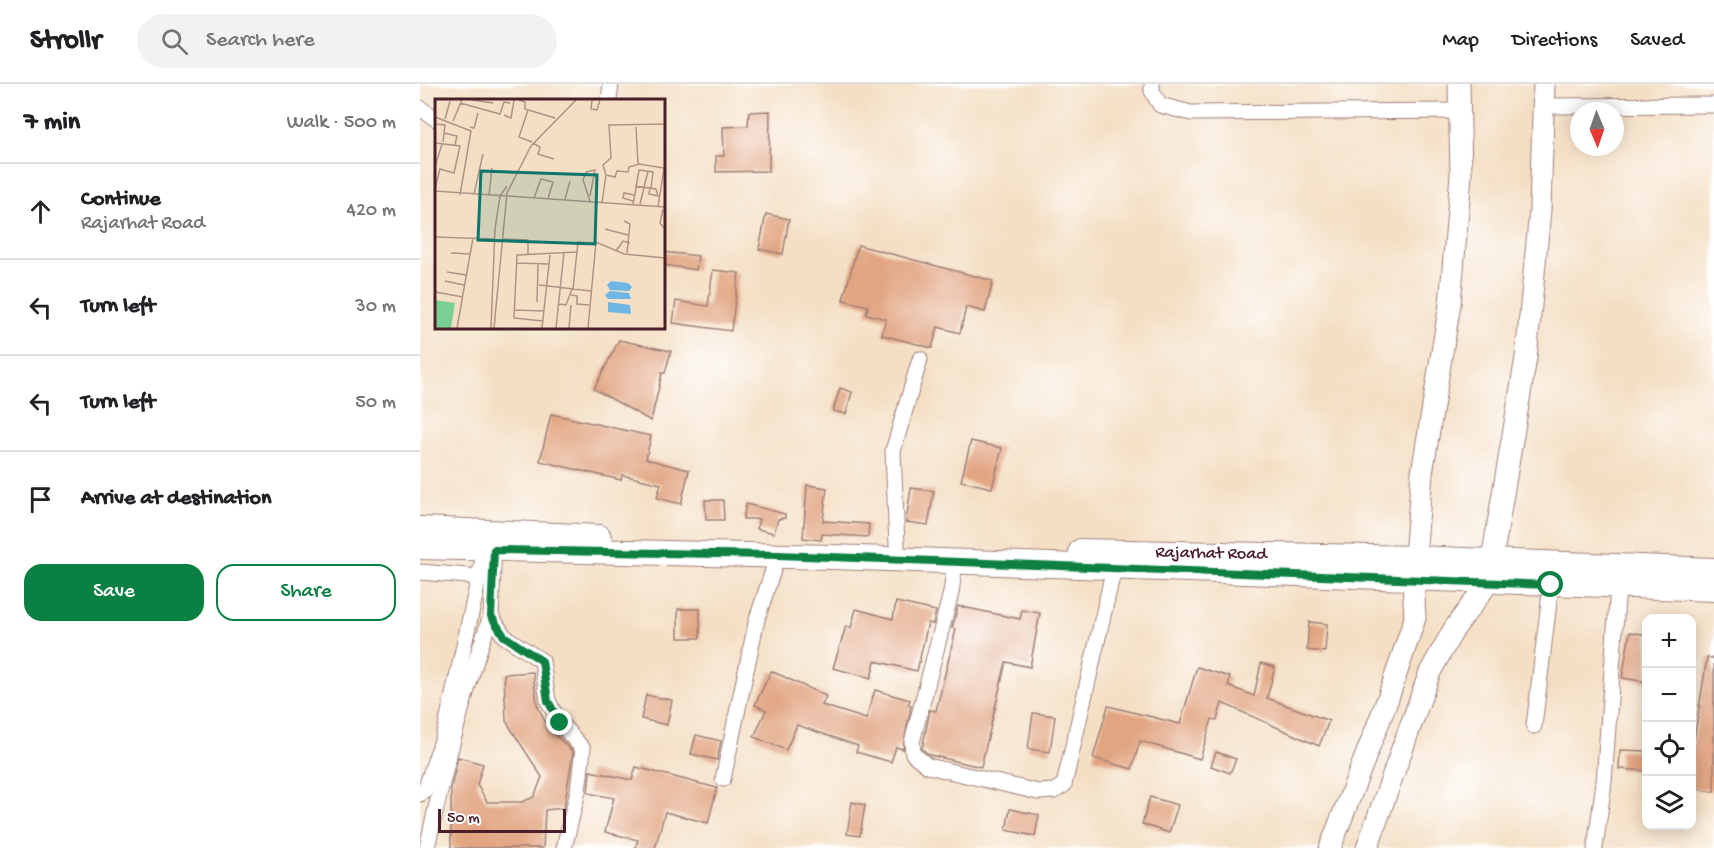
<!DOCTYPE html>
<html lang="en">
<head>
<meta charset="utf-8">
<style>
	:root { --surface:#fff; --page:#f2f2f2; --text:#202124; --muted:#757577; --line:#e0e0e0; --accent:#0b8043 }
	body { margin:0; font-family:"Gochi Hand",sans-serif; background:var(--page); color:var(--text) }
	.controls { position:absolute; right:18px; bottom:18px; display:grid; overflow:hidden; border-radius:12px; box-shadow:0 3px 15px #0003 }
	.controls button { width:54px; height:54px; display:grid; place-items:center; padding:0; border:0; border-bottom:2px solid var(--line); background:var(--surface); color:var(--text); font:30px sans-serif }
	.compass { position:absolute; left:1150px; top:18px; width:54px; height:54px; border-radius:50%; background:var(--surface); box-shadow:0 3px 15px #0003; rotate:178deg }
	.scale { position:absolute; left:18px; bottom:15px; width:128px; box-sizing:border-box; padding-left:6px; border:3px solid #4a1f2b; border-top:0; font-size:16px; line-height:21px; white-space:nowrap; color:#4a1f2b; -webkit-text-stroke:4px #fff; paint-order:stroke }
	.stop { position:absolute; width:18px; height:18px; margin:-14px; border:4px solid #0b8043; border-radius:50%; background:#fff }
	.stop.end { background:#0b8043; border-color:#fff; box-shadow:0 2px 6px #0008 }
	.list { margin:0; padding:0; list-style:none }
	h2 { display:flex; justify-content:space-between; align-items:center; height:78px; margin:0; padding:0 24px; font-size:26px }
	h2 small { font-size:20px; font-weight:400; color:var(--muted) }
	.list li { display:grid; grid-template-columns:39px 1fr auto; gap:18px; align-items:center; box-sizing:border-box; height:96px; padding:0 24px; border-top:2px solid var(--line) }
	.list b { display:block; font-size:22px; white-space:nowrap }
	.list p { margin:0; font-size:20px; white-space:nowrap; color:var(--muted) }
	.list em { font-size:20px; font-style:normal; color:var(--muted) }
	.actions { display:flex; gap:12px; padding:18px 24px }
	.actions a { flex:1; padding:14px 0; border:2px solid var(--accent); border-radius:18px; text-align:center; font-size:21px; color:var(--accent) }
	.actions .main { background:var(--accent); color:#fff }
	.icon { flex:none; width:33px; height:33px; fill:none; stroke:currentColor; stroke-width:2; stroke-linecap:round; stroke-linejoin:round }
	.map { position:relative; flex:none; width:1294px; height:764px; overflow:hidden }
	header { display:flex; align-items:center; gap:36px; box-sizing:border-box; height:84px; padding:0 30px; background:var(--surface); border-bottom:2px solid var(--line) }
	header strong { font-size:28px }
	nav { display:flex; gap:33px; margin-inline-start:auto; font-size:21px }
	.search { width:420px; height:54px; background:var(--page); display:flex; align-items:center; gap:15px; box-sizing:border-box; padding:0 21px; border-radius:33px; color:var(--muted); font-size:22px }
	main { display:flex }
	aside { flex:1; background:var(--surface) }
	.map>svg:first-child { display:block }
	.building { fill:#e2a582 }
	.lines { fill:none; stroke-linecap:round; stroke-linejoin:round }
	.street-casing { stroke:#9f7f78; stroke-width:17 }
	.secondary-casing { stroke:#9f7f78; stroke-width:23 }
	.primary-casing { stroke:#9f7f78; stroke-width:26 }
	.street { stroke:#fff; stroke-width:15 }
	.secondary { stroke:#fff; stroke-width:21 }
	.primary { stroke:#fff; stroke-width:24 }
	.route { stroke:#0b8043; stroke-width:8 }
	.labels { text-anchor:middle; dominant-baseline:central; stroke-width:6; stroke-linejoin:round; paint-order:stroke }
	.street-label { font-size:18px; fill:#4a1f2b; stroke:#fff }
	.inset-road { fill:none; stroke:#b09287; stroke-width:1.5 }
	.view { fill:#0f766e; fill-opacity:0.15; stroke:#0f766e; stroke-width:3 }
	.inset-edge { fill:none; stroke:#4a1f2b; stroke-width:3 }
</style>
</head>
<body>
<header>
<strong>Strollr</strong>
<div class="search"><svg class="icon" aria-label="search" viewBox="0 0 24 24"><circle cx="10" cy="10" r="6"/><path d="M15 15l6 6"/></svg>Search here</div>
<nav><a>Map</a><a>Directions</a><a>Saved</a></nav>
</header>
<main>
<aside>
<h2>7 min<small>Walk · 500 m</small></h2>
<ul class="list">
<li><svg class="icon" aria-label="ahead" viewBox="0 0 24 24"><path d="M12 20V5M6 11l6-6 6 6"/></svg><div><b>Continue</b><p>Rajarhat Road</p></div><em>420 m</em></li>
<li><svg class="icon" aria-label="left" viewBox="0 0 24 24"><path d="M17 20v-9H6M10 6l-5 5 5 5"/></svg><div><b>Turn left</b></div><em>30 m</em></li>
<li><svg class="icon" aria-label="left" viewBox="0 0 24 24"><path d="M17 20v-9H6M10 6l-5 5 5 5"/></svg><div><b>Turn left</b></div><em>50 m</em></li>
<li><svg class="icon" aria-label="arrive" viewBox="0 0 24 24"><path d="M6 21V4h12l-3 4 3 4H6"/></svg><div><b>Arrive at destination</b></div></li>
</ul>
<div class="actions"><a class="main">Save</a><a>Share</a></div>
</aside>
<div class="map">
<svg width="1294" height="764" viewBox="0 0 1294 764">
	<rect width="100%" height="100%" fill="#fff"/>
	<filter id="ink" filterUnits="userSpaceOnUse"><feTurbulence type="fractalNoise" baseFrequency=".0167" numOctaves="2"/><feDisplacementMap in="SourceGraphic" scale="12" xChannelSelector="R" yChannelSelector="G"/><feConvolveMatrix kernelMatrix="1 2 1 2 8 2 1 2 1" color-interpolation-filters="sRGB"/></filter>
	<filter id="wash" filterUnits="userSpaceOnUse"><feTurbulence type="fractalNoise" baseFrequency=".008" numOctaves="4" result="noise"/><feDisplacementMap in="SourceGraphic" scale="24" xChannelSelector="R" yChannelSelector="G"/><feGaussianBlur stdDeviation="1.35" result="paint"/><feColorMatrix in="noise" values="0 0 0 0 0 0 0 0 0 0 0 0 0 0 0 0 0 1.4 0 .05"/><feComposite in="paint" operator="in"/></filter>
	<g filter="url(#wash)">
		<rect width="100%" height="100%" fill="#f4dfc4"/>
		<g id="blocks">
			<g class="building">
				<path d="M 350,27 L 349,87 L 296,88 L 296,72 L 304,72 L 303,43 L 328,42 L 329,28 Z"/>
				<path d="M 346,130 L 369,135 L 363,170 L 339,165 Z"/>
				<path d="M 438,161 L 573,197 L 565,228 L 546,223 L 540,249 L 518,243 L 512,264 L 462,251 L 466,235 L 446,230 L 448,222 L 423,216 Z"/>
				<path d="M 243,168 L 278,172 L 276,186 L 243,181 Z"/>
				<path d="M 293,186 L 319,189 L 311,247 L 253,239 L 256,217 L 288,222 Z"/>
				<path d="M 199,256 L 251,267 L 245,289 L 242,289 L 231,337 L 174,305 Z"/>
				<path d="M 420,304 L 432,308 L 426,330 L 413,327 Z"/>
				<path d="M 131,330 L 231,352 L 226,375 L 269,386 L 261,420 L 237,414 L 241,400 L 202,391 L 201,396 L 120,377 Z"/>
				<path d="M 551,357 L 582,364 L 572,404 L 541,397 Z"/>
				<path d="M 387,401 L 407,404 L 403,437 L 449,440 L 448,453 L 402,450 L 401,456 L 383,454 Z"/>
				<path d="M 491,404 L 514,407 L 508,441 L 486,438 Z"/>
				<path d="M 285,416 L 303,416 L 304,436 L 286,436 Z"/>
				<path d="M 326,420 L 365,430 L 365,434 L 358,435 L 354,449 L 337,445 L 339,435 L 323,435 Z"/>
				<path d="M 476,518 L 516,527 L 513,540 L 508,539 L 497,587 L 455,577 L 451,594 L 413,584 L 426,542 L 431,544 L 436,525 L 473,535 Z"/>
				<path d="M 538,522 L 600,535 L 602,526 L 620,529 L 610,583 L 586,578 L 561,683 L 510,671 L 502,665 L 510,626 L 516,627 L 536,545 L 532,544 Z"/>
				<rect x="258" y="525" width="22" height="29"/>
				<path d="M 889,538 L 907,540 L 905,568 L 887,566 Z"/>
				<path d="M 1210,548 L 1227,551 L 1227,598 L 1202,594 Z"/>
				<path d="M 1287,574 L 1294,574 L 1294,708 L 1272,704 L 1272,668 Z"/>
				<path d="M 841,579 L 855,583 L 847,614 L 909,637 L 899,662 L 802,619 L 797,636 L 792,635 L 780,675 L 720,657 L 712,685 L 673,674 L 688,622 L 760,640 L 777,583 L 810,593 L 808,602 L 834,612 Z"/>
				<path d="M 351,587 L 406,612 L 402,621 L 446,635 L 455,606 L 490,616 L 488,621 L 491,622 L 483,665 L 476,663 L 471,678 L 436,668 L 438,662 L 377,641 L 366,666 L 334,653 L 346,626 L 335,621 Z"/>
				<path d="M 113,588 L 117,620 L 128,644 L 153,668 L 144,724 L 125,726 L 123,764 L 31,764 L 31,704 L 38,673 L 63,680 L 57,701 L 67,718 L 102,718 L 114,713 L 122,693 L 86,637 L 84,590 Z"/>
				<path d="M 226,611 L 252,616 L 247,641 L 221,635 Z"/>
				<path d="M 613,629 L 635,632 L 630,668 L 608,665 Z"/>
				<path d="M 276,651 L 301,657 L 297,676 L 271,670 Z"/>
				<path d="M 1200,666 L 1227,667 L 1227,687 L 1199,685 Z"/>
				<path d="M 796,668 L 816,675 L 810,689 L 791,682 Z"/>
				<path d="M 216,683 L 297,704 L 288,739 L 245,728 L 235,764 L 215,764 L 218,756 L 185,748 L 194,714 L 168,709 L 170,687 L 212,696 Z"/>
				<path d="M 730,713 L 758,721 L 749,749 L 722,740 Z"/>
				<path d="M 432,718 L 445,721 L 440,752 L 427,750 Z"/>
				<path d="M 590,725 L 619,731 L 615,752 L 586,746 Z"/>
			</g>
		</g>
	</g>
	<g filter="url(#ink)">
		<use href="#blocks" fill-opacity="0" stroke="#9f7f78" stroke-width="1.5"/>
		<g class="lines">
			<defs>
				<g id="street">
					<path d="M 732,0 L 732,7 L 740,21 L 771,29 L 1040,27"/>
					<path d="M 189,16 L 191,0"/>
					<path d="M 1124,22 L 1294,21"/>
					<path d="M 0,24 L 16,35"/>
					<path d="M 74,458 L 71,532 L 84,552 L 122,577 L 128,617 L 140,639 L 163,665 L 158,707 L 144,764"/>
					<path d="M 477,462 L 473,367 L 500,275"/>
					<path d="M 535,478 L 531,509 L 492,658 L 493,670 L 508,682 L 618,708 L 634,707 L 644,701 L 694,484"/>
					<path d="M 0,488 L 60,493"/>
					<path d="M 1114,642 L 1131,501"/>
					<path d="M 303,695 L 337,535 L 358,471"/>
					<path d="M 0,710 L 5,706 L 25,647 L 65,466"/>
					<path d="M 7,764 C 24,686 44,607 71,532"/>
					<path d="M 1175,764 L 1184,698 L 1198,503"/>
				</g>
				<g id="secondary">
					<path d="M 981,668 L 1010,588 L 1034,545 L 1068,499 L 1106,274 L 1120,126 L 1124,0"/>
					<path d="M 910,764 L 967,617 L 995,534 L 993,496 L 1002,389 L 1030,220 L 1041,91 L 1039,0"/>
					<path d="M 947,764 L 985,657"/>
				</g>
				<g id="primary">
					<path d="M 0,445 L 179,453"/>
					<path d="M 0,463 L 412,473 L 1294,505"/>
					<path d="M 661,467 L 996,474 L 1294,486"/>
				</g>
			</defs>
			<use href="#street" class="street-casing"/>
			<use href="#secondary" class="secondary-casing"/>
			<use href="#primary" class="primary-casing"/>
			<use href="#street" class="street"/>
			<use href="#secondary" class="secondary"/>
			<use href="#primary" class="primary"/>
		</g>
	</g>
	<g class="lines" filter="url(#ink)">
		<path class="route" d="M 140,639 L 128,617 L 122,577 L 84,552 L 71,532 L 74,466 L 358,471 L 1131,501"/>
	</g>
	<g class="labels">
		<g class="street-label">
			<text transform="translate(791 470) rotate(1)">Rajarhat Road</text>
		</g>
	</g>
	<g transform="translate(15 15)">
		<rect width="230" height="230" fill="#f4dfc4"/>
		<path d="M 0,201 L 20,204 L 16,229 L 0,229 Z" fill="#7acf92"/>
		<path d="M 176,182 L 193,184 L 197,188 L 194,192 L 175,191 L 172,186 ZM 175,192 L 194,194 L 196,200 L 173,200 L 170,196 ZM 173,203 L 195,206 L 196,215 L 173,213 Z" fill="#6db6e5"/>
		<path class="inset-road" d="M 37,1 L 58,4M 84,1 L 90,3 L 90,10 L 120,19M 157,1 L 156,10 L 162,11 L 165,1M 25,4 L 65,15 L 69,3 L 75,4M 93,11 L 84,38 L 97,43M 69,16 L 76,19 L 79,1M 0,18 L 36,32 L 25,96M 10,20 L 15,2M 18,22 L 27,1M 0,25 L 10,26 L 8,43M 35,28 L 39,29 L 43,14M 201,28 L 203,65M 9,34 L 22,37 L 20,46M 0,44 L 25,47 L 19,74 L 5,70 L 0,90M 98,44 L 105,48 L 103,55 L 119,60M 0,68 L 7,45M 171,76 L 168,66 L 176,59 L 174,26 L 230,25M 200,87 L 221,90 L 223,97 L 214,95 L 215,89M 0,92 L 230,108M 39,95 L 48,55M 54,96 L 57,69M 99,99 L 106,80 L 118,83 L 113,100M 130,100 L 135,82M 155,102 L 148,81 L 151,73 L 160,71 L 155,97M 198,102 L 188,99 L 189,94 L 199,96M 167,104 L 171,76 L 180,78 L 182,72 L 193,73 L 194,68 L 204,65 L 229,69 L 223,108M 205,105 L 213,72M 198,106 L 204,71 L 218,73 L 216,89M 228,110 L 225,124 L 230,130M 189,122 L 195,125 L 192,154M 170,130 L 193,136M 0,138 L 59,140M 68,140 L 93,141 L 93,155M 181,152 L 188,142 L 195,144M 16,154 L 35,155M 81,164 L 114,165M 12,173 L 31,176M 10,182 L 29,186M 104,186 L 156,192M 138,190 L 143,143 L 161,144M 0,193 L 28,198M 136,196 L 142,197 L 142,205 L 154,206M 102,203 L 103,165M 124,205 L 131,206 L 137,190M 79,211 L 109,212M 108,222 L 79,219 L 82,156 L 142,153M 22,229 L 38,139M 56,229 L 60,130 L 65,97 L 72,87M 59,229 L 72,94 L 96,47 L 141,1M 107,229 L 115,156M 121,229 L 129,153M 134,229 L 136,206M 153,229 L 161,143 L 189,155 L 230,159"/>
		<path class="view" d="M 46,72 L 162,76 L 160,145 L 43,141 Z"/>
		<rect width="230" height="230" class="inset-edge"/>
	</g>
</svg>
<div class="controls">
<button>+</button>
<button>−</button>
<button><svg class="icon" aria-label="locate" viewBox="0 0 24 24"><circle cx="12" cy="12" r="6"/><path d="M12 2v4M12 18v4M2 12h4M18 12h4"/></svg></button>
<button><svg class="icon" aria-label="layers" viewBox="0 0 24 24"><path d="M12 4l9 5-9 5-9-5zM3 14l9 5 9-5"/></svg></button>
</div>
<svg class="compass" viewBox="-18 -18 36 36"><path d="M0-13l5 13h-10z" fill="#e53935"/><path d="M0 13l5-13h-10z" fill="#757577"/></svg>
<div class="scale">50 m</div>
<div class="stop" style="left:1131px;top:501px"></div>
<div class="stop end" style="left:140px;top:639px"></div>
</div>
</main>
</body>
</html>
